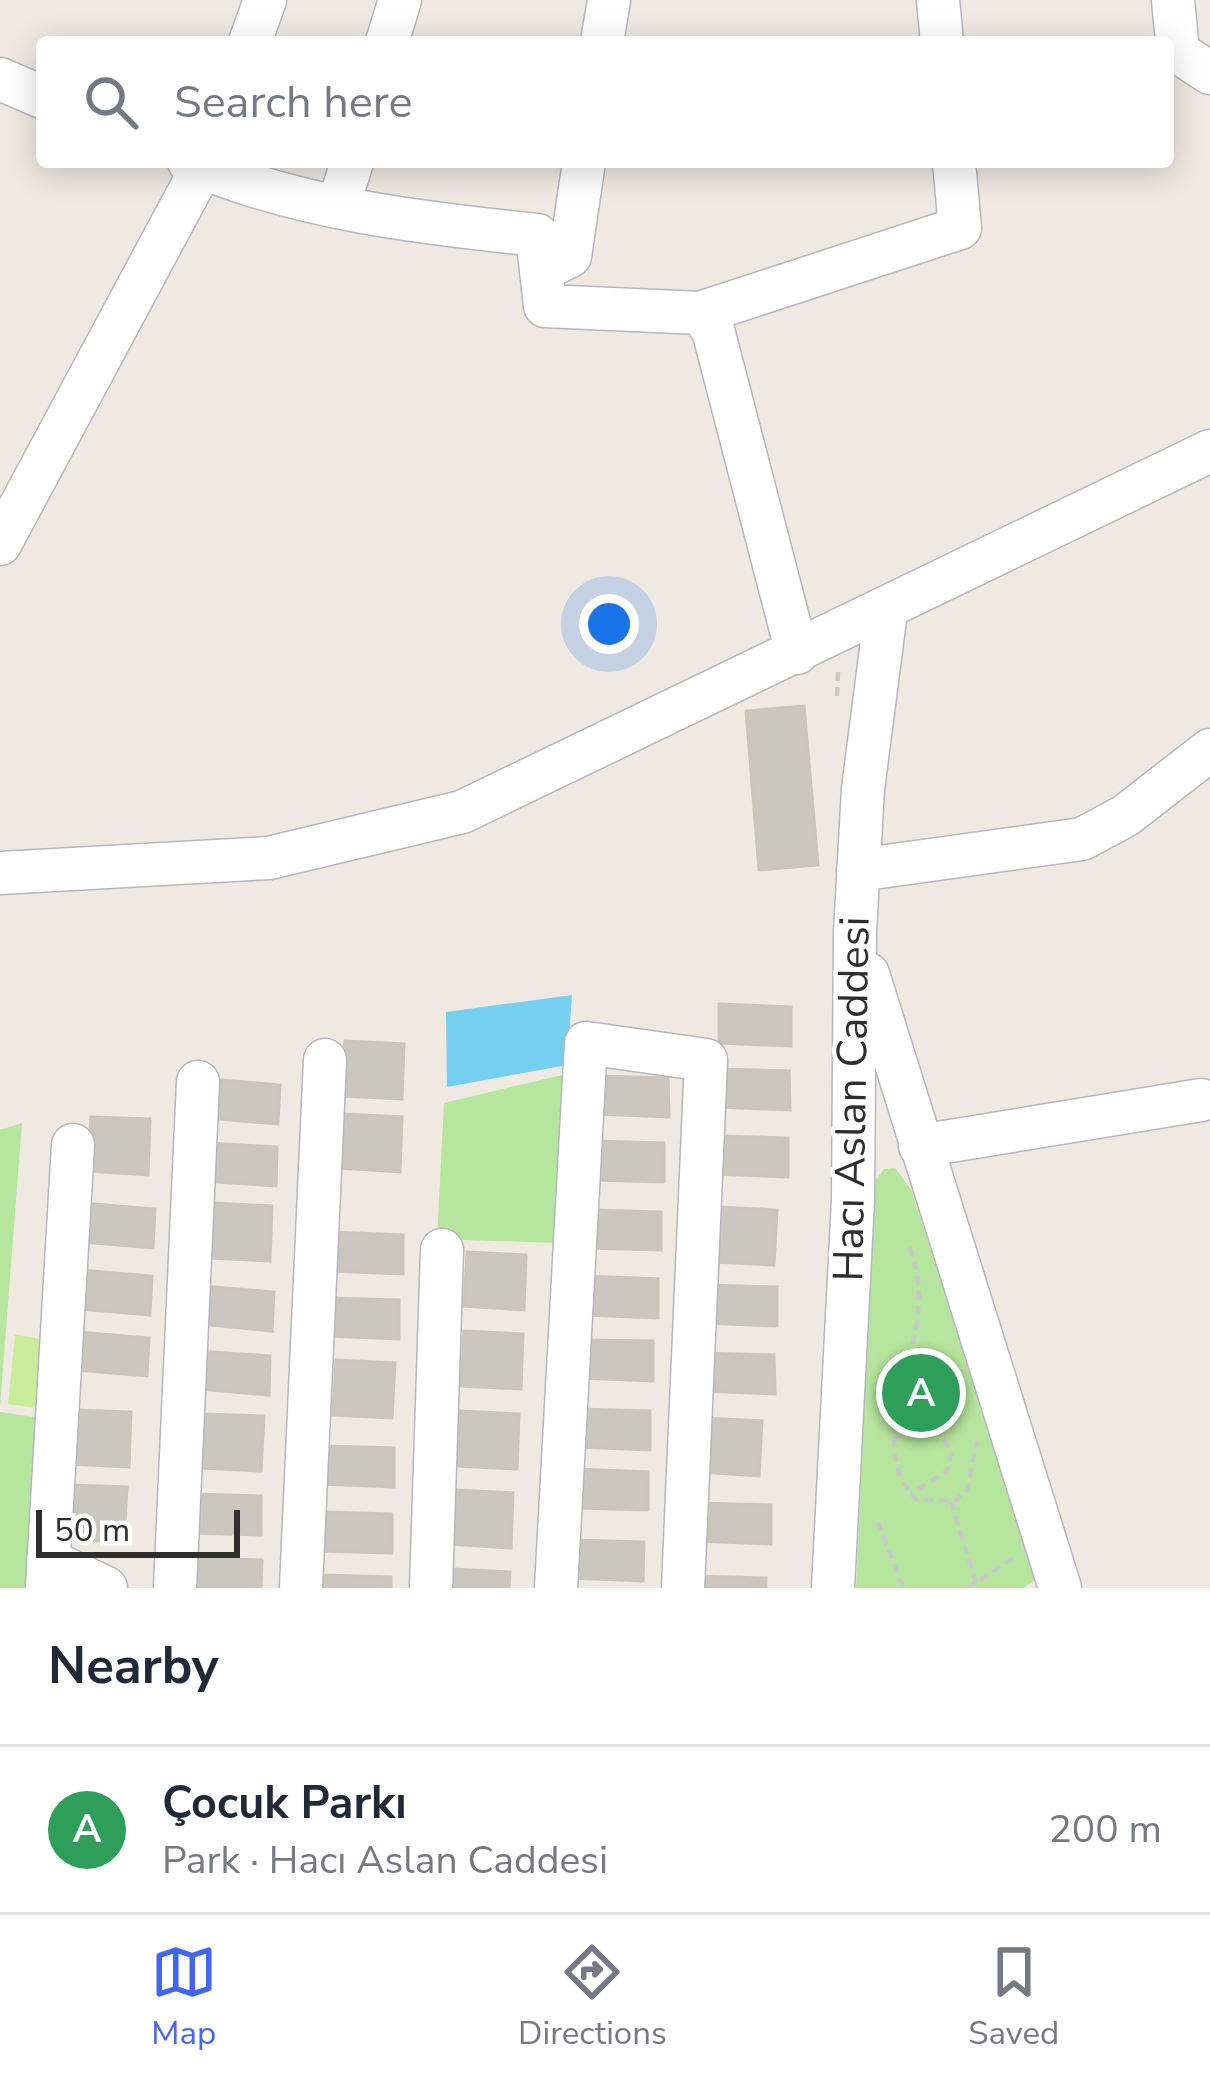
<!DOCTYPE html>
<html lang="en">
<head>
<meta charset="utf-8">
<style>
	:root { --surface:#fff; --page:#f6f6f7; --text:#1f2937; --muted:#747a83; --line:#e0e1e3; --accent:#4264fb }
	body { margin:0; font-family:"Nunito Sans",sans-serif; background:var(--page); color:var(--text) }
	.scale { position:absolute; left:36px; bottom:30px; width:204px; box-sizing:border-box; padding-left:12px; border:6px solid #2e2e2e; border-top:0; font-size:33px; line-height:42px; white-space:nowrap; color:#2e2e2e; -webkit-text-stroke:9px #fff; paint-order:stroke }
	.you { position:absolute; left:609px; top:624px; width:42px; height:42px; margin:-30px; border:9px solid #fff; border-radius:50%; background:#1a73e8; box-shadow:0 0 0 18px #1a73e833 }
	.badge { display:grid; place-items:center; width:78px; height:78px; border-radius:50%; background:var(--accent); color:#fff; font-size:39px; font-weight:700 }
	.pin { position:absolute; translate:-50% -50%; border:6px solid #fff; box-shadow:0 3px 12px #0006 }
	.list { margin:0; padding:0; list-style:none }
	h2 { display:flex; justify-content:space-between; align-items:center; height:156px; margin:0; padding:0 48px; font-size:51px }
	h2 small { font-size:39px; font-weight:400; color:var(--muted) }
	.list li { display:grid; grid-template-columns:78px 1fr auto; gap:36px; align-items:center; box-sizing:border-box; height:168px; padding:0 48px; border-top:3px solid var(--line) }
	.list b { display:block; font-size:45px; white-space:nowrap }
	.list p { margin:0; font-size:39px; white-space:nowrap; color:var(--muted) }
	.list em { font-size:39px; font-style:normal; color:var(--muted) }
	.icon { flex:none; width:66px; height:66px; fill:none; stroke:currentColor; stroke-width:2; stroke-linecap:round; stroke-linejoin:round }
	.map { position:relative; flex:none; width:1210px; height:1588px; overflow:hidden }
	.search { position:absolute; background:var(--surface); box-shadow:0 6px 30px #0003; left:36px; right:36px; top:36px; height:132px; display:flex; align-items:center; gap:30px; box-sizing:border-box; padding:0 42px; border-radius:12px; color:var(--muted); font-size:45px }
	.sheet { height:324px; background:var(--surface) }
	nav { display:flex; justify-content:space-around; align-items:center; box-sizing:border-box; height:168px; border-top:3px solid var(--line); background:var(--surface); font-size:33px; color:var(--muted) }
	nav a { display:grid; justify-items:center; gap:6px }
	nav .on { color:var(--accent) }
	.map>svg:first-child { display:block }
	.green { fill:#b6e59e }
	.pitch { fill:#c9ec9a }
	.water { fill:#75cff0 }
	.building { fill:#cbc7bf; stroke:#cbc5ba; stroke-width:3 }
	.lines { fill:none; stroke-linecap:round; stroke-linejoin:round }
	.minor-casing { stroke:#b4b7c1; stroke-width:45 }
	.path { stroke:#c9c9c9; stroke-width:4.5; stroke-dasharray:9 6; stroke-linecap:butt }
	.minor { stroke:#fff; stroke-width:42 }
	.labels { text-anchor:middle; dominant-baseline:central; stroke-width:9; stroke-linejoin:round; paint-order:stroke }
	.street-label { font-size:42px; fill:#2e2e2e; stroke:#fff }
</style>
</head>
<body>
<div class="map">
<svg width="1210" height="1588" viewBox="0 0 1210 1588">
	<rect width="100%" height="100%" fill="#efe9e1"/>
	<g class="green">
		<path d="M 566,1074 L 559,1243 L 437,1239 L 444,1103 Z"/>
		<path d="M 22,1123 L 0,1406 L 0,1130 Z"/>
		<path d="M 895,1168 L 911,1189 L 1038,1578 L 1023,1588 L 856,1588 L 875,1181 L 884,1169 Z"/>
		<path d="M 0,1412 L 41,1418 L 32,1588 L 0,1588 Z"/>
	</g>
	<path class="pitch" d="M 15,1335 L 50,1340 L 43,1409 L 8,1404 Z"/>
	<path class="water" d="M 572,995 L 567,1065 L 447,1087 L 446,1012 Z"/>
	<g class="building">
		<path d="M 804,706 L 818,865 L 759,870 L 746,711 Z"/>
		<path d="M 719,1004 L 791,1007 L 791,1046 L 719,1043 Z"/>
		<path d="M 345,1041 L 404,1044 L 402,1099 L 342,1096 Z"/>
		<path d="M 718,1069 L 789,1071 L 790,1110 L 717,1107 Z"/>
		<path d="M 597,1076 L 668,1078 L 669,1117 L 596,1114 Z"/>
		<path d="M 209,1079 L 280,1085 L 278,1124 L 206,1118 Z"/>
		<path d="M 343,1114 L 402,1117 L 400,1172 L 340,1168 Z"/>
		<path d="M 91,1117 L 150,1119 L 148,1175 L 88,1171 Z"/>
		<path d="M 716,1136 L 788,1138 L 788,1177 L 716,1174 Z"/>
		<path d="M 593,1141 L 664,1143 L 664,1182 L 592,1180 Z"/>
		<path d="M 206,1143 L 277,1147 L 276,1186 L 204,1181 Z"/>
		<path d="M 83,1203 L 155,1209 L 153,1248 L 81,1242 Z"/>
		<path d="M 213,1203 L 272,1206 L 270,1261 L 210,1258 Z"/>
		<path d="M 718,1207 L 777,1210 L 774,1265 L 715,1262 Z"/>
		<path d="M 589,1210 L 661,1212 L 661,1250 L 589,1248 Z"/>
		<path d="M 331,1232 L 403,1235 L 403,1274 L 331,1271 Z"/>
		<path d="M 467,1252 L 526,1255 L 524,1310 L 464,1306 Z"/>
		<path d="M 80,1270 L 152,1276 L 150,1315 L 78,1309 Z"/>
		<path d="M 587,1276 L 658,1279 L 658,1318 L 586,1315 Z"/>
		<path d="M 706,1285 L 777,1287 L 777,1326 L 705,1323 Z"/>
		<path d="M 202,1286 L 274,1292 L 272,1331 L 200,1324 Z"/>
		<path d="M 328,1298 L 399,1300 L 399,1339 L 327,1336 Z"/>
		<path d="M 464,1331 L 523,1334 L 521,1389 L 461,1386 Z"/>
		<path d="M 77,1332 L 149,1338 L 147,1376 L 75,1370 Z"/>
		<path d="M 581,1340 L 653,1341 L 653,1381 L 580,1378 Z"/>
		<path d="M 199,1351 L 270,1356 L 269,1395 L 197,1389 Z"/>
		<path d="M 703,1353 L 774,1355 L 775,1394 L 702,1391 Z"/>
		<path d="M 336,1360 L 395,1363 L 392,1418 L 333,1415 Z"/>
		<path d="M 579,1409 L 650,1411 L 650,1450 L 578,1447 Z"/>
		<path d="M 72,1410 L 131,1412 L 129,1467 L 69,1464 Z"/>
		<path d="M 460,1411 L 519,1414 L 517,1469 L 457,1466 Z"/>
		<path d="M 204,1414 L 264,1416 L 261,1471 L 202,1468 Z"/>
		<path d="M 703,1418 L 762,1421 L 759,1476 L 700,1472 Z"/>
		<path d="M 323,1446 L 394,1448 L 394,1487 L 322,1484 Z"/>
		<path d="M 577,1469 L 648,1472 L 648,1510 L 576,1508 Z"/>
		<path d="M 68,1485 L 127,1487 L 124,1542 L 65,1539 Z"/>
		<path d="M 455,1490 L 513,1493 L 511,1548 L 451,1544 Z"/>
		<path d="M 190,1494 L 261,1496 L 261,1535 L 189,1533 Z"/>
		<path d="M 699,1503 L 771,1505 L 771,1544 L 699,1541 Z"/>
		<path d="M 321,1512 L 392,1514 L 392,1553 L 320,1551 Z"/>
		<path d="M 572,1540 L 644,1542 L 643,1581 L 571,1578 Z"/>
		<path d="M 190,1558 L 262,1560 L 261,1588 L 189,1588 Z"/>
		<path d="M 451,1569 L 510,1572 L 509,1588 L 450,1588 Z"/>
		<path d="M 320,1575 L 391,1577 L 391,1588 L 320,1588 Z"/>
		<path d="M 694,1576 L 766,1578 L 766,1588 L 694,1588 Z"/>
	</g>
	<g class="lines">
		<defs>
			<g id="minor">
				<path d="M 938,0 L 942,42"/>
				<path d="M 1173,0 L 1178,52 L 1210,73"/>
				<path d="M 250,42 L 265,0"/>
				<path d="M 387,42 L 400,0"/>
				<path d="M 602,42 L 609,0"/>
				<path d="M 0,79 L 42,97"/>
				<path d="M 189,162 C 298,209 421,223 537,235 L 545,306 L 700,313 L 713,330 L 797,653"/>
				<path d="M 338,207 L 352,162"/>
				<path d="M 541,270 L 570,256 L 584,162"/>
				<path d="M 700,313 L 960,228 L 954,162"/>
				<path d="M 0,544 L 205,162"/>
				<path d="M 858,870 L 1082,839 L 1125,816 L 1210,750"/>
				<path d="M 0,873 L 269,858 L 462,812 L 1210,451"/>
				<path d="M 868,974 L 1060,1588"/>
				<path d="M 920,1146 L 1201,1100"/>
				<path d="M 48,1560 L 106,1588"/>
				<path d="M 47,1588 L 73,1145"/>
				<path d="M 175,1588 L 198,1082"/>
				<path d="M 301,1588 L 325,1060"/>
				<path d="M 431,1588 L 442,1250"/>
				<path d="M 556,1588 L 586,1043 L 706,1060 L 683,1588"/>
				<path d="M 833,1588 L 853,1200 L 855,932 L 863,789 L 886,611"/>
			</g>
		</defs>
		<use href="#minor" class="minor-casing"/>
		<g class="path">
			<path d="M 837,696 L 838,672"/>
			<path d="M 909,1247 C 948,1334 853,1434 916,1499 L 955,1501 L 967,1490 L 977,1441"/>
			<path d="M 898,1406 C 920,1388 945,1390 966,1409"/>
			<path d="M 893,1440 L 917,1426 L 933,1428 L 952,1450 L 947,1471 L 911,1494"/>
			<path d="M 951,1502 L 976,1582"/>
			<path d="M 878,1522 L 903,1588"/>
			<path d="M 968,1588 L 1013,1558"/>
		</g>
		<use href="#minor" class="minor"/>
	</g>
	<g class="labels">
		<g class="street-label">
			<text transform="translate(852 1099) rotate(-89)">Hacı Aslan Caddesi</text>
		</g>
	</g>
</svg>
<div class="scale">50 m</div>
<div class="you"></div>
<div class="pin badge" style="left:921px;top:1393px;background:#2e9e5b">A</div>
<div class="search"><svg class="icon" aria-label="search" viewBox="0 0 24 24"><circle cx="10" cy="10" r="6"/><path d="M15 15l6 6"/></svg>Search here</div>
</div>
<section class="sheet">
<h2>Nearby<small></small></h2>
<ul class="list">
<li><span class="badge" style="background:#2e9e5b">A</span><div><b>Çocuk Parkı</b><p>Park · Hacı Aslan Caddesi</p></div><em>200 m</em></li>
</ul>
</section>
<nav>
<a class="on"><svg class="icon" aria-label="map" viewBox="0 0 24 24"><path d="M3 6l6-2 6 2 6-2v14l-6 2-6-2-6 2zM9 4v14M15 6v14"/></svg>Map</a>
<a><svg class="icon" aria-label="directions" viewBox="0 0 24 24"><path d="M12 3l9 9-9 9-9-9zM9 14v-3h6M13 9l2 2-2 2"/></svg>Directions</a>
<a><svg class="icon" aria-label="saved" viewBox="0 0 24 24"><path d="M7 4h10v16l-5-4-5 4z"/></svg>Saved</a>
</nav>
</body>
</html>
